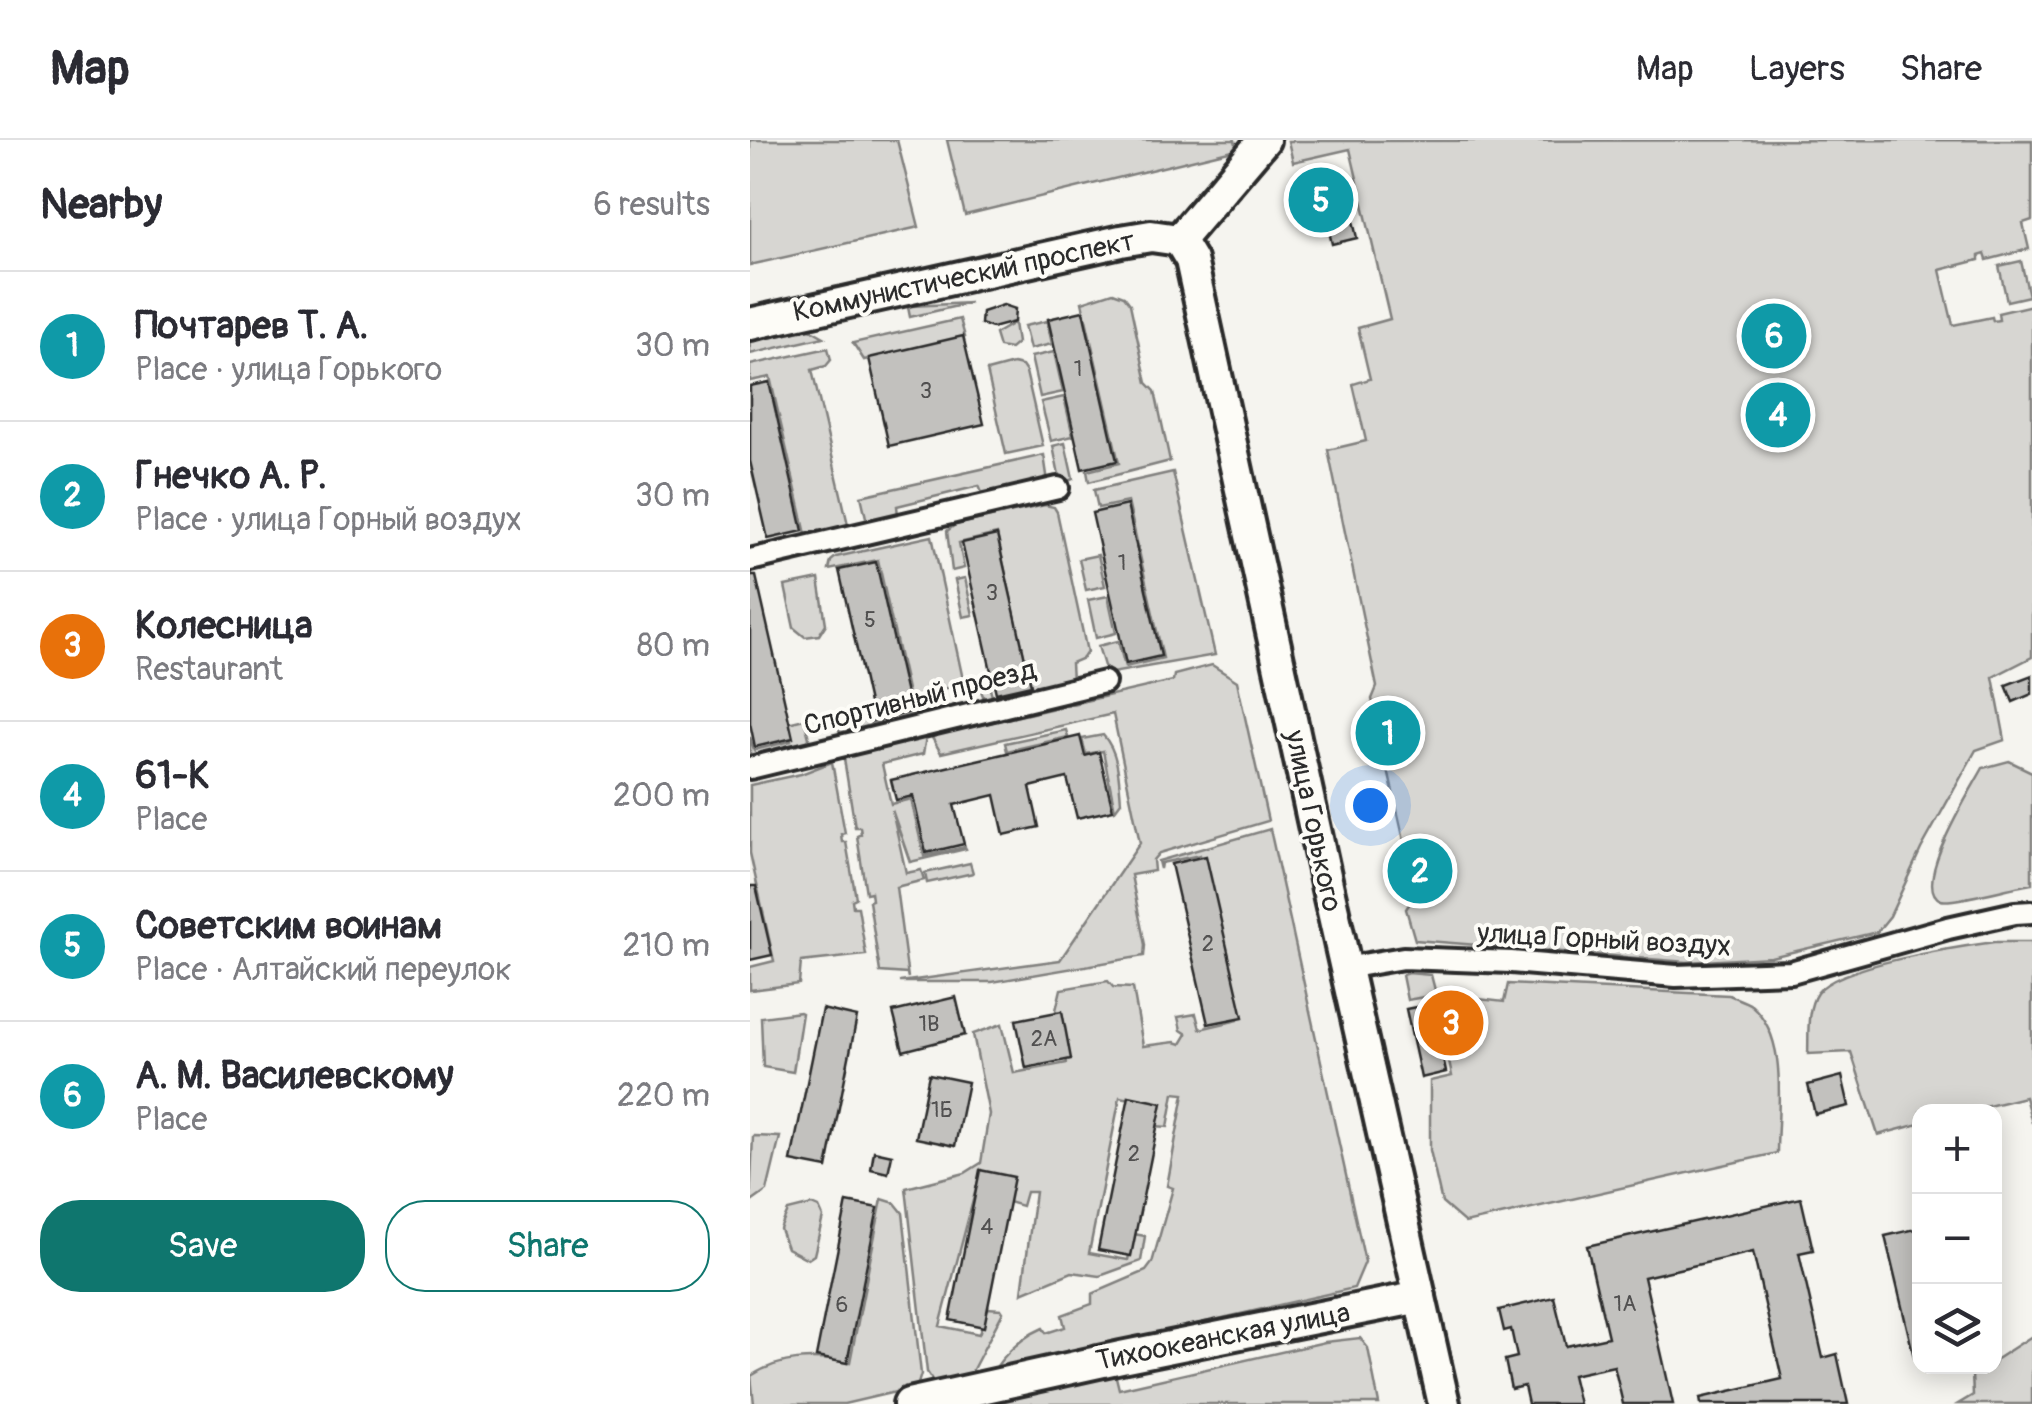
<!DOCTYPE html>
<html lang="en">
<head>
<meta charset="utf-8">
<style>
	:root { --surface:#fff; --page:#f2f2f3; --text:#2b2b33; --muted:#7c7c81; --line:#e1e1e2; --accent:#0f766e }
	body { margin:0; font-family:Pangolin,sans-serif; background:var(--page); color:var(--text) }
	.controls { position:absolute; right:30px; bottom:30px; display:grid; overflow:hidden; border-radius:20px; box-shadow:0 5px 25px #0003 }
	.controls button { width:90px; height:90px; display:grid; place-items:center; padding:0; border:0; border-bottom:2px solid var(--line); background:var(--surface); color:var(--text); font:50px sans-serif }
	.you { position:absolute; left:620px; top:665px; width:35px; height:35px; margin:-25px; border:8px solid #fff; border-radius:50%; background:#1a73e8; box-shadow:0 0 0 15px #1a73e833 }
	.badge { display:grid; place-items:center; width:65px; height:65px; border-radius:50%; background:var(--accent); color:#fff; font-size:32px; font-weight:700 }
	.pin { position:absolute; translate:-50% -50%; border:5px solid #fff; box-shadow:0 2px 10px #0006 }
	.list { margin:0; padding:0; list-style:none }
	h2 { display:flex; justify-content:space-between; align-items:center; height:130px; margin:0; padding:0 40px; font-size:42px }
	h2 small { font-size:32px; font-weight:400; color:var(--muted) }
	.list li { display:grid; grid-template-columns:65px 1fr auto; gap:30px; align-items:center; box-sizing:border-box; height:150px; padding:0 40px; border-top:2px solid var(--line) }
	.list b { display:block; font-size:38px; white-space:nowrap }
	.list p { margin:0; font-size:32px; white-space:nowrap; color:var(--muted) }
	.list em { font-size:32px; font-style:normal; color:var(--muted) }
	.actions { display:flex; gap:20px; padding:30px 40px }
	.actions a { flex:1; padding:22px 0; border:2px solid var(--accent); border-radius:40px; text-align:center; font-size:35px; color:var(--accent) }
	.actions .main { background:var(--accent); color:#fff }
	.icon { flex:none; width:55px; height:55px; fill:none; stroke:currentColor; stroke-width:2; stroke-linecap:round; stroke-linejoin:round }
	.map { position:relative; flex:none; width:1282px; height:1264px; overflow:hidden }
	header { display:flex; align-items:center; gap:60px; box-sizing:border-box; height:140px; padding:0 50px; background:var(--surface); border-bottom:2px solid var(--line) }
	header strong { font-size:48px }
	nav { display:flex; gap:55px; margin-inline-start:auto; font-size:35px }
	main { display:flex }
	aside { flex:1; background:var(--surface) }
	.map>svg:first-child { display:block }
	.green { fill:#d7d6d2; stroke:#81807e; stroke-width:2.5 }
	.building { fill:#c2c1be; stroke:#2b2b2b; stroke-width:2.5 }
	.lines { fill:none; stroke-linecap:round; stroke-linejoin:round }
	.street-casing { stroke:#2b2b2b; stroke-width:28 }
	.secondary-casing { stroke:#2b2b2b; stroke-width:38 }
	.street { stroke:#fdfcf7; stroke-width:20 }
	.secondary { stroke:#fdfcf7; stroke-width:30 }
	.labels { text-anchor:middle; dominant-baseline:central; stroke-width:8; stroke-linejoin:round; paint-order:stroke }
	.number-label { font-size:22px; fill:#515050 }
	.street-label { font-size:28px; fill:#2b2b2b; stroke:#fdfcf7 }
</style>
</head>
<body>
<header>
<strong>Map</strong>
<nav><a>Map</a><a>Layers</a><a>Share</a></nav>
</header>
<main>
<aside>
<h2>Nearby<small>6 results</small></h2>
<ul class="list">
<li><span class="badge" style="background:#0f9aa8">1</span><div><b>Почтарев Т. А.</b><p>Place · улица Горького</p></div><em>30 m</em></li>
<li><span class="badge" style="background:#0f9aa8">2</span><div><b>Гнечко А. Р.</b><p>Place · улица Горный воздух</p></div><em>30 m</em></li>
<li><span class="badge" style="background:#e8710a">3</span><div><b>Колесница</b><p>Restaurant</p></div><em>80 m</em></li>
<li><span class="badge" style="background:#0f9aa8">4</span><div><b>61-К</b><p>Place</p></div><em>200 m</em></li>
<li><span class="badge" style="background:#0f9aa8">5</span><div><b>Советским воинам</b><p>Place · Алтайский переулок</p></div><em>210 m</em></li>
<li><span class="badge" style="background:#0f9aa8">6</span><div><b>А. М. Василевскому</b><p>Place</p></div><em>220 m</em></li>
</ul>
<div class="actions"><a class="main">Save</a><a>Share</a></div>
</aside>
<div class="map">
<svg width="1282" height="1264" viewBox="0 0 1282 1264">
	<rect width="100%" height="100%" fill="#f5f4ef"/>
	<filter id="ink" filterUnits="userSpaceOnUse"><feTurbulence type="fractalNoise" baseFrequency=".01" numOctaves="2"/><feDisplacementMap in="SourceGraphic" scale="20" xChannelSelector="R" yChannelSelector="G"/><feConvolveMatrix kernelMatrix="1 2 1 2 8 2 1 2 1" color-interpolation-filters="sRGB"/></filter>
	<g filter="url(#ink)">
		<g class="green">
			<path d="M 0,0 L 147,0 L 169,87 L 0,125 Z"/>
			<path d="M 197,0 L 485,0 L 487,9 L 215,75 Z"/>
			<path d="M 1282,0 L 1282,80 L 1273,83 L 1279,109 L 1237,120 L 1235,114 L 1229,116 L 1229,120 L 1190,130 L 1203,185 L 1242,177 L 1243,181 L 1249,180 L 1248,173 L 1282,165 L 1282,517 L 1243,537 L 1255,600 L 1226,610 L 1171,709 L 1140,776 L 1127,792 L 1021,817 L 937,822 L 665,800 L 656,769 L 666,754 L 622,559 L 627,547 L 578,310 L 616,301 L 603,244 L 620,239 L 608,188 L 640,179 L 600,9 L 543,22 L 538,1 Z"/>
			<path d="M 1271,121 L 1279,156 L 1257,161 L 1249,126 Z"/>
			<path d="M 363,152 L 374,156 L 380,164 L 397,243 L 405,251 L 420,321 L 339,342 L 337,331 L 369,323 L 332,162 Z"/>
			<path d="M 220,163 L 160,177 L 158,167 L 161,166 Z"/>
			<path d="M 210,179 L 215,197 L 114,220 L 103,203 Z"/>
			<path d="M 297,181 L 302,204 L 280,209 L 274,186 Z"/>
			<path d="M 264,183 L 267,203 L 260,209 L 249,207 L 245,194 Z"/>
			<path d="M 60,189 L 74,197 L 0,214 L 0,202 Z"/>
			<path d="M 78,208 L 81,220 L 76,226 L 62,230 L 100,393 L 58,403 L 20,237 L 0,241 L 0,225 Z"/>
			<path d="M 304,212 L 313,252 L 290,257 L 281,217 Z"/>
			<path d="M 263,224 L 272,226 L 276,232 L 293,306 L 256,314 L 237,231 Z"/>
			<path d="M 314,257 L 323,296 L 301,301 L 291,262 Z"/>
			<path d="M 315,303 L 323,339 L 318,341 L 309,336 L 303,306 Z"/>
			<path d="M 294,315 L 298,342 L 234,357 L 229,346 L 147,366 L 148,375 L 123,380 L 118,386 L 111,356 Z"/>
			<path d="M 423,332 L 465,515 L 362,533 L 354,526 L 348,506 L 368,501 L 375,527 L 413,518 L 378,362 L 348,368 L 344,350 Z"/>
			<path d="M 295,365 L 304,367 L 307,372 L 337,512 L 333,518 L 321,523 L 322,541 L 236,564 L 227,540 L 237,538 L 242,556 L 281,547 L 247,394 L 209,403 L 214,428 L 202,431 L 197,391 L 205,385 Z"/>
			<path d="M 182,396 L 214,544 L 179,552 L 183,574 L 90,598 L 87,574 L 116,568 L 120,583 L 162,572 L 128,420 L 79,430 L 81,421 L 86,417 Z"/>
			<path d="M 348,415 L 355,446 L 336,450 L 329,419 Z"/>
			<path d="M 215,438 L 223,475 L 213,477 L 205,440 Z"/>
			<path d="M 69,439 L 76,484 L 69,495 L 55,497 L 44,488 L 35,446 Z"/>
			<path d="M 358,456 L 366,493 L 346,498 L 338,460 Z"/>
			<path d="M 462,525 L 487,541 L 518,681 L 409,713 L 403,720 L 404,731 L 381,735 L 395,805 L 394,816 L 242,842 L 150,842 L 310,820 L 390,703 L 363,574 L 191,613 L 181,596 L 423,541 L 424,535 Z"/>
			<path d="M 54,579 L 59,598 L 58,607 L 0,622 L 0,597 L 4,610 L 41,601 L 38,583 Z"/>
			<path d="M 316,590 L 318,597 L 257,611 L 255,603 Z"/>
			<path d="M 353,595 C 369,613 369,639 371,662 L 365,670 L 353,611 L 336,614 L 332,599 Z"/>
			<path d="M 176,597 L 173,614 L 132,624 L 141,664 L 161,659 L 174,716 L 215,707 L 216,709 L 160,722 L 142,670 L 156,733 L 171,730 L 174,740 L 146,747 L 158,838 L 157,834 L 130,832 L 119,761 L 122,760 L 121,752 L 116,753 L 107,696 L 111,694 L 110,687 L 105,687 L 94,619 L 102,613 Z"/>
			<path d="M 1259,621 L 1282,632 L 1282,744 C 1265,746 1201,764 1191,760 C 1159,747 1223,647 1233,628 Z"/>
			<path d="M 82,622 L 95,693 L 91,694 L 92,702 L 96,702 L 106,758 L 102,760 L 103,767 L 108,767 L 116,815 L 51,822 L 49,844 L 0,850 L 0,827 L 24,821 L 0,713 L 0,645 L 51,634 Z"/>
			<path d="M 520,689 L 615,1122 L 604,1148 L 244,1230 C 257,1211 272,1197 293,1188 L 296,1193 L 315,1187 L 312,1175 L 342,1164 L 342,1154 L 396,1131 L 402,1123 L 423,1048 L 417,1046 L 434,954 L 424,953 L 418,987 L 405,986 L 409,964 L 370,957 L 339,1113 L 378,1120 L 384,1094 L 395,1096 L 391,1121 L 350,1136 L 322,1132 L 272,1153 L 285,1052 L 276,1052 L 272,1066 L 258,1062 L 231,1030 L 190,1186 L 229,1194 L 238,1168 L 251,1169 L 253,1172 L 220,1235 L 184,1243 L 177,1232 L 156,1048 L 215,1033 L 231,1023 L 239,974 L 223,894 L 252,884 L 264,933 L 317,923 L 306,870 L 311,849 L 358,841 L 363,847 L 383,848 L 393,906 L 425,902 L 431,904 L 437,894 L 431,890 L 428,877 L 446,874 L 450,889 L 488,880 L 450,715 L 411,723 L 410,729 L 408,721 Z"/>
			<path d="M 220,723 L 223,733 L 177,743 L 175,733 Z"/>
			<path d="M 1244,802 L 1282,802 L 1282,983 L 1275,957 L 1218,971 L 1170,972 L 1169,984 L 1128,995 L 1101,912 L 1058,914 C 1059,895 1056,869 1067,853 C 1087,825 1208,807 1244,802 Z"/>
			<path d="M 658,833 L 681,835 L 686,854 L 754,862 L 758,844 L 979,855 C 985,858 995,861 1001,865 C 1040,898 1027,969 1027,1013 L 715,1083 L 692,1063 L 680,1010 L 680,941 L 702,936 L 685,855 L 657,860 L 652,835 Z"/>
			<path d="M 50,872 L 52,873 L 43,932 L 13,927 L 11,877 Z"/>
			<path d="M 3,996 L 30,997 L 17,1051 L 0,1063 Z"/>
			<path d="M 132,1059 L 145,1063 L 153,1073 L 171,1234 L 167,1247 L 94,1264 L 4,1264 L 1,1236 C 32,1216 64,1217 100,1222 Z"/>
			<path d="M 62,1065 L 69,1068 L 73,1077 L 64,1115 L 58,1119 L 37,1108 L 30,1089 L 38,1071 Z"/>
			<path d="M 1282,1196 L 1282,1264 L 1208,1264 L 1223,1255 L 1222,1234 L 1234,1227 L 1244,1226 L 1245,1220 Z"/>
			<path d="M 610,1198 L 618,1208 L 629,1264 L 213,1264 L 357,1232 L 366,1237 L 369,1249 L 575,1202 Z"/>
		</g>
		<g class="building">
			<path d="M 595,46 L 607,98 L 582,104 L 577,83 L 569,85 L 562,54 Z"/>
			<path d="M 253,165 L 265,169 L 264,182 L 242,188 L 231,184 L 232,172 Z"/>
			<path d="M 333,171 L 367,321 L 332,329 L 298,179 Z"/>
			<path d="M 213,196 L 234,284 L 139,306 L 119,218 Z"/>
			<path d="M 19,242 L 53,391 L 18,399 L 0,321 L 0,246 Z"/>
			<path d="M 377,365 L 411,516 L 376,524 L 342,373 Z"/>
			<path d="M 247,395 L 281,545 L 246,553 L 212,403 Z"/>
			<path d="M 126,422 L 160,572 L 123,581 L 89,430 Z"/>
			<path d="M 0,436 L 6,436 L 43,598 L 5,607 L 0,583 Z"/>
			<path d="M 1282,535 L 1282,554 L 1263,562 L 1256,545 Z"/>
			<path d="M 330,596 L 335,616 L 349,612 L 363,670 L 327,678 L 317,638 L 280,647 L 289,687 L 254,695 L 245,655 L 204,665 L 214,704 L 176,713 L 163,656 L 146,660 L 141,640 Z"/>
			<path d="M 456,716 L 493,877 L 458,884 L 421,724 Z"/>
			<path d="M 0,746 L 6,746 L 22,815 L 0,820 Z"/>
			<path d="M 206,857 L 215,895 L 153,911 L 143,872 Z"/>
			<path d="M 681,864 L 696,932 L 671,938 L 656,869 Z"/>
			<path d="M 72,869 L 107,877 L 77,1028 L 41,1021 Z"/>
			<path d="M 312,871 L 321,919 L 276,928 L 266,880 Z"/>
			<path d="M 179,934 L 218,942 L 205,1006 L 166,998 Z"/>
			<path d="M 1092,936 L 1099,966 L 1065,974 L 1058,945 Z"/>
			<path d="M 379,956 L 412,963 L 381,1116 L 348,1110 Z"/>
			<path d="M 124,1011 L 142,1015 L 138,1033 L 121,1029 Z"/>
			<path d="M 230,1030 L 264,1037 L 234,1187 L 200,1180 Z"/>
			<path d="M 1051,1058 L 1063,1110 L 1049,1113 L 1073,1218 L 1087,1214 L 1098,1264 L 951,1264 L 950,1258 L 1032,1239 L 1003,1112 L 894,1137 L 923,1264 L 873,1264 L 864,1226 L 822,1235 L 829,1264 L 778,1264 L 774,1246 L 761,1249 L 755,1220 L 767,1217 L 761,1189 L 754,1191 L 749,1170 L 804,1157 L 816,1206 L 858,1197 L 837,1106 Z"/>
			<path d="M 97,1062 L 128,1068 L 97,1223 L 66,1217 Z"/>
			<path d="M 1170,1088 L 1170,1216 L 1164,1217 L 1135,1096 Z"/>
		</g>
		<g class="lines">
			<defs>
				<g id="street">
					<path d="M 0,420 L 308,348"/>
					<path d="M 0,628 L 354,542"/>
					<path d="M 595,828 L 653,818 L 761,822 L 926,836 L 1041,832 L 1198,788 L 1265,773 L 1282,772"/>
				</g>
				<g id="secondary">
					<path d="M 429,100 L 441,120 L 578,749 L 694,1264"/>
					<path d="M 429,100 L 514,0"/>
					<path d="M 0,184 L 371,101 L 401,96 L 429,100"/>
					<path d="M 159,1264 L 371,1217 L 670,1157"/>
				</g>
			</defs>
			<use href="#street" class="street-casing"/>
			<use href="#secondary" class="secondary-casing"/>
			<use href="#street" class="street"/>
			<use href="#secondary" class="secondary"/>
		</g>
	</g>
	<g class="labels">
		<g class="number-label">
			<text x="328" y="229">1</text>
			<text x="176" y="251">3</text>
			<text x="372" y="423">1</text>
			<text x="242" y="453">3</text>
			<text x="120" y="480">5</text>
			<text x="458" y="804">2</text>
			<text x="179" y="884">1В</text>
			<text x="294" y="899">2А</text>
			<text x="192" y="970">1Б</text>
			<text x="384" y="1014">2</text>
			<text x="237" y="1087">4</text>
			<text x="875" y="1164">1А</text>
			<text x="92" y="1165">6</text>
		</g>
		<g class="street-label">
			<text transform="translate(214 137) rotate(-12)">Коммунистический проспект</text>
			<text transform="translate(170 558) rotate(-14)">Спортивный проезд</text>
			<text transform="translate(563 681) rotate(78)">улица Горького</text>
			<text transform="translate(854 800) rotate(3)">улица Горный воздух</text>
			<text transform="translate(473 1197) rotate(-11)">Тихоокеанская улица</text>
		</g>
	</g>
</svg>
<div class="controls">
<button>+</button>
<button>−</button>
<button><svg class="icon" aria-label="layers" viewBox="0 0 24 24"><path d="M12 4l9 5-9 5-9-5zM3 14l9 5 9-5"/></svg></button>
</div>
<div class="you"></div>
<div class="pin badge" style="left:638px;top:593px;background:#0f9aa8">1</div>
<div class="pin badge" style="left:670px;top:731px;background:#0f9aa8">2</div>
<div class="pin badge" style="left:701px;top:883px;background:#e8710a">3</div>
<div class="pin badge" style="left:1028px;top:275px;background:#0f9aa8">4</div>
<div class="pin badge" style="left:571px;top:60px;background:#0f9aa8">5</div>
<div class="pin badge" style="left:1024px;top:196px;background:#0f9aa8">6</div>
</div>
</main>
</body>
</html>
